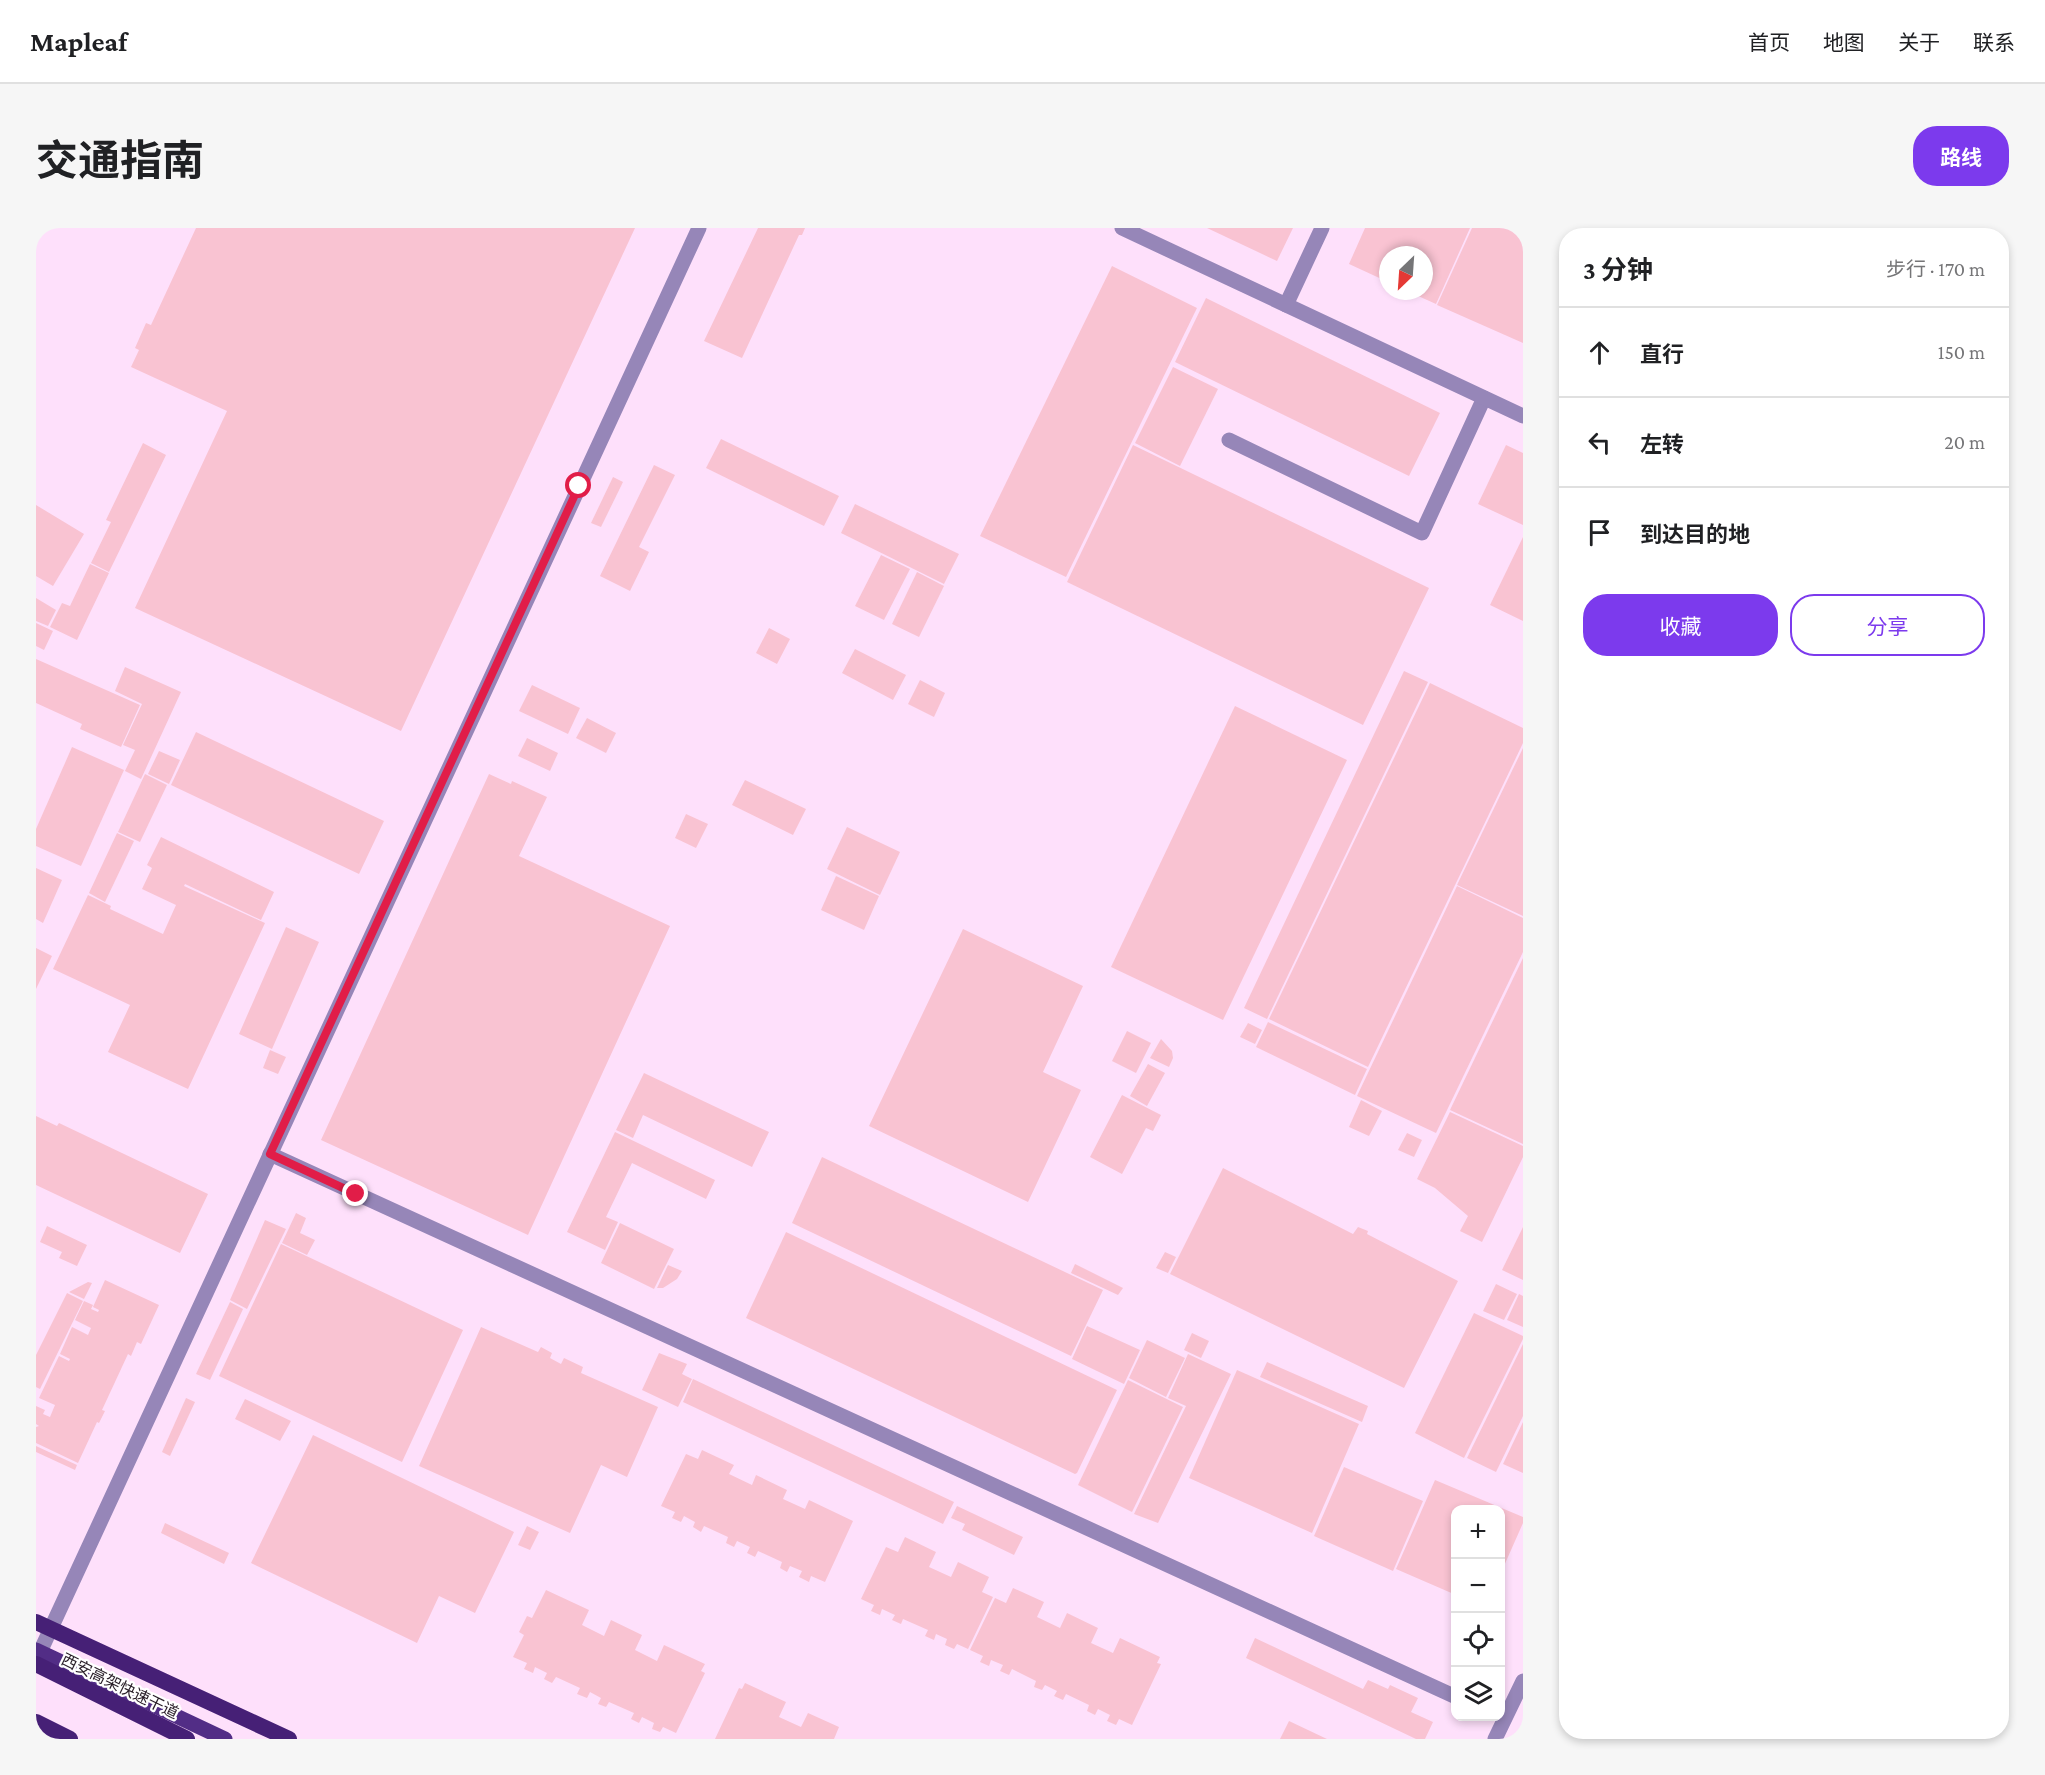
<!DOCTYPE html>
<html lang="zh">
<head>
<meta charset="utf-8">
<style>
	:root { --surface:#fff; --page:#f6f6f6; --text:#202124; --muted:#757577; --line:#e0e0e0; --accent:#7c3aed }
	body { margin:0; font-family:"Crimson Pro","Noto Sans SC",serif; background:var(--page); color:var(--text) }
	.controls { position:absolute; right:18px; bottom:18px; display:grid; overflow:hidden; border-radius:12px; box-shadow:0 3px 9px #0003 }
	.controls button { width:54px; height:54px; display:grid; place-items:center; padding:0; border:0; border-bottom:2px solid var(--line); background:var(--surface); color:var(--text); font:30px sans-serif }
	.compass { position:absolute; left:1343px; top:18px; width:54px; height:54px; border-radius:50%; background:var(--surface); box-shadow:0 3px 9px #0003; rotate:205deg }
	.stop { position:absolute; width:18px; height:18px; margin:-14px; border:4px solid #e11d48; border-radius:50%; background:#fff }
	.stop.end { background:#e11d48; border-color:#fff; box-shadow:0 2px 6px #0008 }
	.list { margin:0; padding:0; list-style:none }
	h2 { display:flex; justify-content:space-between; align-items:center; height:78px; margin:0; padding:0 24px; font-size:26px }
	h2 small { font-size:20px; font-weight:400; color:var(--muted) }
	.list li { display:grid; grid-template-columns:39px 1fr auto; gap:18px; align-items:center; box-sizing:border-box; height:90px; padding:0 24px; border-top:2px solid var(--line) }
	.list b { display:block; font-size:22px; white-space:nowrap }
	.list em { font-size:20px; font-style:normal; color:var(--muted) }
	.actions { display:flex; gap:12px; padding:18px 24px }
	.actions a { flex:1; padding:14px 0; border:2px solid var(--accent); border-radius:24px; text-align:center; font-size:21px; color:var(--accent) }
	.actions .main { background:var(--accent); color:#fff }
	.icon { flex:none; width:33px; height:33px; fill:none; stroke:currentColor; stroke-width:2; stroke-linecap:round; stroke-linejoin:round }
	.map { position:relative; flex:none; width:1487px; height:1511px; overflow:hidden; border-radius:24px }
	header { display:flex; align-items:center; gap:36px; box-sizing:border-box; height:84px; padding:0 30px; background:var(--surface); border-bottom:2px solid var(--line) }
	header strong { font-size:28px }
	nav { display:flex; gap:33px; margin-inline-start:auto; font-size:21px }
	.intro { display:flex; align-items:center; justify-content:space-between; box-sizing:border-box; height:144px; padding:0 36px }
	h1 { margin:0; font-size:42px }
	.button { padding:15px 27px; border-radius:24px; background:var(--accent); color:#fff; font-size:21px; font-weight:700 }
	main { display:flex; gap:36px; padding:0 36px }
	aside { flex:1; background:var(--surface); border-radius:24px; box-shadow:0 3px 9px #0003 }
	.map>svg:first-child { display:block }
	.building { fill:#f9c3d2 }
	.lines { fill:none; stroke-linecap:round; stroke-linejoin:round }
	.service { stroke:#9686b8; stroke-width:15 }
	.minor { stroke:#9686b8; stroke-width:15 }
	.primary { stroke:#522d86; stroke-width:15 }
	.trunk { stroke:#462076; stroke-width:16 }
	.trunk-bridge { stroke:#462076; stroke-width:16 }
	.route { stroke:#e11d48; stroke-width:8 }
	.labels { text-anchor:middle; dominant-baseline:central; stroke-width:4.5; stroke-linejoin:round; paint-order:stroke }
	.street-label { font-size:16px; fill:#281d27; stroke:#fff }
</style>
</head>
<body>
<header>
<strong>Mapleaf</strong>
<nav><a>首页</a><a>地图</a><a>关于</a><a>联系</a></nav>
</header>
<div class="intro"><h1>交通指南</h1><a class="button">路线</a></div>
<main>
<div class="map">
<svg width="1487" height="1511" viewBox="0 0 1487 1511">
	<rect width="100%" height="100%" fill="#fee0fb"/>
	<g class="building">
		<path d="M 160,0 L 599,0 L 365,503 L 99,380 L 191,183 L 95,139 L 103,122 L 99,120 L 110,95 L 115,97 Z"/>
		<path d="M 722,0 L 769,0 L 766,7 L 763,7 L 706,130 L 668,113 Z"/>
		<path d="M 1171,0 L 1257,0 L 1241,33 Z"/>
		<path d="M 1329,0 L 1434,0 L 1400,76 L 1371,63 L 1388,63 L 1388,27 L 1352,27 L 1352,54 L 1313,36 Z"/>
		<path d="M 1436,0 L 1487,0 L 1487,115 L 1401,77 Z"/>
		<path d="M 1076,38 L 1161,80 L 1030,349 L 944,308 Z"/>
		<path d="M 1170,70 L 1404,185 L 1373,248 L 1139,134 Z"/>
		<path d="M 1137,139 L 1182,161 L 1144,238 L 1099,215 Z"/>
		<path d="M 685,211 L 803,268 L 788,298 L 670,240 Z"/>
		<path d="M 107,215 L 130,227 L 73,344 L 55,335 L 75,294 L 70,292 Z"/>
		<path d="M 1097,217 L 1393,360 L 1327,497 L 1031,354 Z"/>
		<path d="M 1470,217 L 1487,225 L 1487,297 L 1442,276 Z"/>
		<path d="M 618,237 L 639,247 L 603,319 L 613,324 L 594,363 L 564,348 Z"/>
		<path d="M 577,249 L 587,254 L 565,299 L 555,295 Z"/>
		<path d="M 819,276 L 923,326 L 908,356 L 805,305 Z"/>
		<path d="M 0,277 L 48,306 L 17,358 L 0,348 Z"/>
		<path d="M 1487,309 L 1487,393 L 1454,377 Z"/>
		<path d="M 845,327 L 874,341 L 848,392 L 819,378 Z"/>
		<path d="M 54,336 L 73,345 L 41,412 L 14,399 L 26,375 L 34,378 Z"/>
		<path d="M 881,344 L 908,358 L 883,409 L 856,396 Z"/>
		<path d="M 0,370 L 20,382 L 12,398 L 0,393 Z"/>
		<path d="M 0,395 L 17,403 L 8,422 L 0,418 Z"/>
		<path d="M 733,400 L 754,411 L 741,436 L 720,425 Z"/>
		<path d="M 819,421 L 870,447 L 857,472 L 806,445 Z"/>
		<path d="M 0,431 L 104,477 L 85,519 L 44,501 L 46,496 L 0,475 Z"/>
		<path d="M 89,439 L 145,464 L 105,551 L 89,543 L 99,522 L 87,517 L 106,476 L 79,463 Z"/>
		<path d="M 1368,443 L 1392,454 L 1231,791 L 1208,780 Z"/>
		<path d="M 884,452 L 909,465 L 898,489 L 872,476 Z"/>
		<path d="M 1394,455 L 1487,500 L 1487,515 L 1332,839 L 1233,791 Z"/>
		<path d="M 496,457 L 544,480 L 532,506 L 483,483 Z"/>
		<path d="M 1199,478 L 1311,532 L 1187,792 L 1075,739 Z"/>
		<path d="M 551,490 L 580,505 L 570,525 L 540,510 Z"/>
		<path d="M 160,504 L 348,593 L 323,646 L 135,557 Z"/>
		<path d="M 491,510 L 522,525 L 514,543 L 482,528 Z"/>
		<path d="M 36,519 L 88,542 L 45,638 L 0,618 L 0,601 Z"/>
		<path d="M 1487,520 L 1487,688 L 1421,657 Z"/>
		<path d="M 123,523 L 144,532 L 133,556 L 112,546 Z"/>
		<path d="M 109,546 L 131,557 L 104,614 L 82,604 Z"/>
		<path d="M 453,546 L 475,556 L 476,553 L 511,569 L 483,628 L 634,698 L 492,1007 L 285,912 Z"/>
		<path d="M 709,552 L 770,581 L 757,607 L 696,577 Z"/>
		<path d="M 650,586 L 672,596 L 660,620 L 639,610 Z"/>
		<path d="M 811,599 L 864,624 L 844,667 L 791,641 Z"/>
		<path d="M 81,605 L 98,613 L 69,674 L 53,665 Z"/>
		<path d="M 125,609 L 238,664 L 225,692 L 149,656 L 148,658 L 229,695 L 152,861 L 72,824 L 94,777 L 17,741 L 52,667 L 75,678 L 74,681 L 127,706 L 140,677 L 106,661 L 116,640 L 111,637 Z"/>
		<path d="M 0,640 L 26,652 L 7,695 L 0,691 Z"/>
		<path d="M 800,648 L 843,668 L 828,702 L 785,682 Z"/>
		<path d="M 1421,658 L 1487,690 L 1487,724 L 1400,905 L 1321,868 Z"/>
		<path d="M 250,699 L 283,714 L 236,821 L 203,806 Z"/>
		<path d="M 927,701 L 1047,758 L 1007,844 L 1045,862 L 992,974 L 833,898 Z"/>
		<path d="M 0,720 L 16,728 L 0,761 Z"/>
		<path d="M 1487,730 L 1487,916 L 1414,882 Z"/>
		<path d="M 1232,794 L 1331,841 L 1319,867 L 1220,819 Z"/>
		<path d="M 1212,795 L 1226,802 L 1219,816 L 1204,809 Z"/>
		<path d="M 1091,803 L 1115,815 L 1100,845 L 1076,833 Z"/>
		<path d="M 1125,811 L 1136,823 L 1137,830 L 1133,839 L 1114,830 Z"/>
		<path d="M 234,822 L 250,829 L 242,846 L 227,840 Z"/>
		<path d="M 1112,836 L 1129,845 L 1111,878 L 1094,868 Z"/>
		<path d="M 608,845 L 733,904 L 716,939 L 607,887 L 597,910 L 580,902 Z"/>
		<path d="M 1086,867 L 1125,887 L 1117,903 L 1110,900 L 1086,946 L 1054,929 Z"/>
		<path d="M 1325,872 L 1346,883 L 1333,908 L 1313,899 Z"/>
		<path d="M 1414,884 L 1487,918 L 1487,929 L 1446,1014 L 1424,1003 L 1432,988 L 1399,960 L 1381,951 Z"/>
		<path d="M 0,888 L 21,898 L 23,895 L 172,966 L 144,1025 L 0,957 Z"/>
		<path d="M 579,904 L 679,952 L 670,971 L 596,935 L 570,989 L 582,994 L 569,1022 L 531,1004 Z"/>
		<path d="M 1371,905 L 1386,912 L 1378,929 L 1362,922 Z"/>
		<path d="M 786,929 L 1067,1062 L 1035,1128 L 756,995 Z"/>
		<path d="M 1187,940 L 1317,1006 L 1322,999 L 1332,1003 L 1331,1006 L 1422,1053 L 1368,1160 L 1134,1046 Z"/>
		<path d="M 260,985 L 270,990 L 264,1005 L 279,1012 L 271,1027 L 246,1015 Z"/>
		<path d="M 229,992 L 250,1001 L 211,1081 L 194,1072 Z"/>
		<path d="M 584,995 L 638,1021 L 618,1061 L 565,1035 Z"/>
		<path d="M 11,998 L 51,1017 L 41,1038 L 23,1030 L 26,1024 L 4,1014 Z"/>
		<path d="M 1487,999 L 1487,1052 L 1466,1042 Z"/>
		<path d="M 750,1004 L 1081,1162 L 1041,1245 L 1039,1246 L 710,1090 Z"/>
		<path d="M 245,1016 L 427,1102 L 366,1234 L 183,1148 Z"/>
		<path d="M 1129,1024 L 1140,1029 L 1132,1045 L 1120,1040 Z"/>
		<path d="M 1039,1036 L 1087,1060 L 1082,1067 L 1035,1045 Z"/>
		<path d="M 632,1037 L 646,1043 L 641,1051 L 627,1060 L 621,1060 Z"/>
		<path d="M 69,1052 L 123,1077 L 105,1116 L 101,1114 L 95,1128 L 92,1126 L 66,1182 L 69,1183 L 63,1195 L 61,1194 L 42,1235 L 0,1215 L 0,1199 L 3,1198 L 0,1196 L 0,1178 L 9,1182 L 7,1186 L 14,1189 L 19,1177 L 3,1170 L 23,1128 L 33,1133 L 34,1131 L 24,1126 L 36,1099 L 52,1107 L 55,1100 L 39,1092 L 48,1073 L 57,1077 L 55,1081 L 62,1084 L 63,1082 L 57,1079 Z"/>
		<path d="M 52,1054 L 56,1055 L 48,1071 L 33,1064 Z"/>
		<path d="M 1460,1056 L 1481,1066 L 1468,1092 L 1447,1083 Z"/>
		<path d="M 31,1065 L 47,1073 L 4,1161 L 0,1159 L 0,1127 Z"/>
		<path d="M 1483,1066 L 1487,1068 L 1487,1099 L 1471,1092 Z"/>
		<path d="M 194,1074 L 207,1081 L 174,1152 L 160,1146 Z"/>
		<path d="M 1438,1085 L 1487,1108 L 1487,1111 L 1428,1230 L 1379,1205 Z"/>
		<path d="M 1051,1098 L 1104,1122 L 1088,1156 L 1036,1131 Z"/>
		<path d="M 445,1099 L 502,1124 L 505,1119 L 516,1125 L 514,1130 L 525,1136 L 528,1130 L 547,1139 L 545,1145 L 622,1179 L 591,1249 L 565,1237 L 534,1305 L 383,1238 Z"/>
		<path d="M 1156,1105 L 1173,1113 L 1165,1130 L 1148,1122 Z"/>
		<path d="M 1111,1112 L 1149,1130 L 1130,1169 L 1093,1150 Z"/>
		<path d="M 1487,1116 L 1487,1188 L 1460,1244 L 1431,1230 Z"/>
		<path d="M 623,1125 L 651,1136 L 646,1146 L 656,1151 L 642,1179 L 606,1162 Z"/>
		<path d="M 1152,1126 L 1195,1146 L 1122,1295 L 1098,1286 L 1150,1178 L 1132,1170 Z"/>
		<path d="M 1231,1134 L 1332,1178 L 1326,1194 L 1224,1149 Z"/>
		<path d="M 1201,1142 L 1323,1196 L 1276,1305 L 1153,1250 Z"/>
		<path d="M 657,1151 L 918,1274 L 907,1296 L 647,1174 Z"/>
		<path d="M 1092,1152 L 1147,1179 L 1096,1284 L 1042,1257 Z"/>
		<path d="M 150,1170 L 159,1174 L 134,1228 L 126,1224 Z"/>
		<path d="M 209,1171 L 255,1193 L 244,1213 L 199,1191 Z"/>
		<path d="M 1487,1194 L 1487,1245 L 1467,1236 Z"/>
		<path d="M 277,1207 L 478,1304 L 439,1385 L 403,1368 L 381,1415 L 215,1335 Z"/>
		<path d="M 0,1218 L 41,1237 L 39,1242 L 0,1224 Z"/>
		<path d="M 666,1222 L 698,1237 L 693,1246 L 716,1257 L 720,1247 L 751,1262 L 747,1271 L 769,1281 L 773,1272 L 817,1293 L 789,1354 L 775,1348 L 773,1354 L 763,1349 L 766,1343 L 754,1338 L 751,1344 L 744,1340 L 746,1334 L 722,1323 L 719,1329 L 711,1325 L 714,1319 L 701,1313 L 698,1319 L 690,1315 L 692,1309 L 668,1298 L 665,1304 L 657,1299 L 659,1294 L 648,1288 L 645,1294 L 636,1290 L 639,1284 L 625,1278 L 650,1226 L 662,1231 Z"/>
		<path d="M 1308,1239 L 1387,1273 L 1357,1343 L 1278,1308 Z"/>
		<path d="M 1399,1252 L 1487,1289 L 1487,1295 L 1464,1347 L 1464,1282 L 1420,1282 L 1420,1367 L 1360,1341 Z"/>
		<path d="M 921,1278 L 987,1309 L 978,1327 L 926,1302 L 929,1296 L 915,1290 Z"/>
		<path d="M 129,1295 L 193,1325 L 188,1336 L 125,1305 Z"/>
		<path d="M 491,1298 L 503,1304 L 494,1322 L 482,1317 Z"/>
		<path d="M 869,1309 L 900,1324 L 893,1339 L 915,1349 L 922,1334 L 953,1349 L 946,1364 L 957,1369 L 932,1421 L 921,1416 L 918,1421 L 909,1417 L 911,1411 L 900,1406 L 898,1412 L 889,1408 L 892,1402 L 867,1391 L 865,1396 L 856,1392 L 859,1387 L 846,1381 L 844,1387 L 835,1383 L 838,1377 L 825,1371 L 850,1319 L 862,1324 Z"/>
		<path d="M 977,1360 L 1008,1374 L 1001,1389 L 1024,1400 L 1031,1385 L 1062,1400 L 1055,1415 L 1077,1425 L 1084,1410 L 1124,1429 L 1121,1435 L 1125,1436 L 1096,1497 L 1083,1491 L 1080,1497 L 1071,1493 L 1074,1487 L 1062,1481 L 1059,1487 L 1051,1483 L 1053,1477 L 1030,1466 L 1027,1472 L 1018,1468 L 1021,1463 L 1009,1457 L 1006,1462 L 998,1459 L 1000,1453 L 976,1441 L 973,1447 L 964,1443 L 967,1437 L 955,1432 L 953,1438 L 944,1434 L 947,1428 L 934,1422 L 959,1370 L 970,1375 Z"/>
		<path d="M 510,1362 L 553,1382 L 546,1397 L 568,1408 L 575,1392 L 606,1407 L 599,1422 L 621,1433 L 628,1417 L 669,1436 L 665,1443 L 669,1445 L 640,1505 L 627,1499 L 624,1504 L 616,1501 L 618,1495 L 606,1489 L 603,1495 L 595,1491 L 598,1485 L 573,1474 L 570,1479 L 562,1476 L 565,1470 L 554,1464 L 551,1470 L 541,1466 L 544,1460 L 520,1449 L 516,1455 L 508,1451 L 511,1445 L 499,1439 L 497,1445 L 488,1441 L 491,1435 L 477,1429 L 488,1407 L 483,1404 L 491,1388 L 496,1390 Z"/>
		<path d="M 1219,1410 L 1327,1461 L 1332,1452 L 1352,1461 L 1354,1457 L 1382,1470 L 1375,1484 L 1397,1494 L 1389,1511 L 1380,1511 L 1210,1430 Z"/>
		<path d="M 709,1455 L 750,1474 L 743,1489 L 765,1499 L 772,1485 L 803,1499 L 798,1511 L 679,1511 L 703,1460 L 706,1461 Z"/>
		<path d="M 1253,1493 L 1291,1511 L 1244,1511 Z"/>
	</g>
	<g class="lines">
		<g class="service">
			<path d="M 1250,77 L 1286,0"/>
			<path d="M 1193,212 L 1386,305 L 1448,170"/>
		</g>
		<g class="minor">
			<path d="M 1086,0 L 1487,188"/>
			<path d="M 234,926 L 1420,1469"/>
			<path d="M 4,1424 L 663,0"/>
			<path d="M 1459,1511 L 1487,1453"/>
		</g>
		<path class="primary" d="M 0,1422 L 189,1511"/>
		<g class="trunk">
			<path d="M 0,1436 L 151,1511"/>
			<path d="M 0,1494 L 34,1511"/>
		</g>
		<path class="trunk-bridge" d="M 0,1394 L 253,1511"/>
	</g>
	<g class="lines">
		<path class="route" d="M 320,966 L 234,926 L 543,258"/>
	</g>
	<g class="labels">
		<g class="street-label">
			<text transform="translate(84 1458) rotate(26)">西安高架快速干道</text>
		</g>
	</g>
</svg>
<div class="controls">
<button>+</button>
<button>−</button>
<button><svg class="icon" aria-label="locate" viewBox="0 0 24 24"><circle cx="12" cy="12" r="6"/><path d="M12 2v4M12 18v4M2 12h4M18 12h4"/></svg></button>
<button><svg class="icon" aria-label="layers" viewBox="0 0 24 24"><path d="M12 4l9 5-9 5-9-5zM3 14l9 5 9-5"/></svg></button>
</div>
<svg class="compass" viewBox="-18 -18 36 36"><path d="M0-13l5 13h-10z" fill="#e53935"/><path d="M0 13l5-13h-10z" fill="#757577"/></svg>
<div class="stop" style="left:543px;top:258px"></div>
<div class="stop end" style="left:320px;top:966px"></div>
</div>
<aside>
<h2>3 分钟<small>步行 · 170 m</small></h2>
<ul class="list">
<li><svg class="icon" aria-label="ahead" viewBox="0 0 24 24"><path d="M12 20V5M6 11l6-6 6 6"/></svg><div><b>直行</b></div><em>150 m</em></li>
<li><svg class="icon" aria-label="left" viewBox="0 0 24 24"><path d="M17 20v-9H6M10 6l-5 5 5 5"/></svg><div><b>左转</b></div><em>20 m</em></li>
<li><svg class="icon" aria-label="arrive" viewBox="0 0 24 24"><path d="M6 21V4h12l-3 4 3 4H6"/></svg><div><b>到达目的地</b></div></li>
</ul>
<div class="actions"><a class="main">收藏</a><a>分享</a></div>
</aside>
</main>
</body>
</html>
